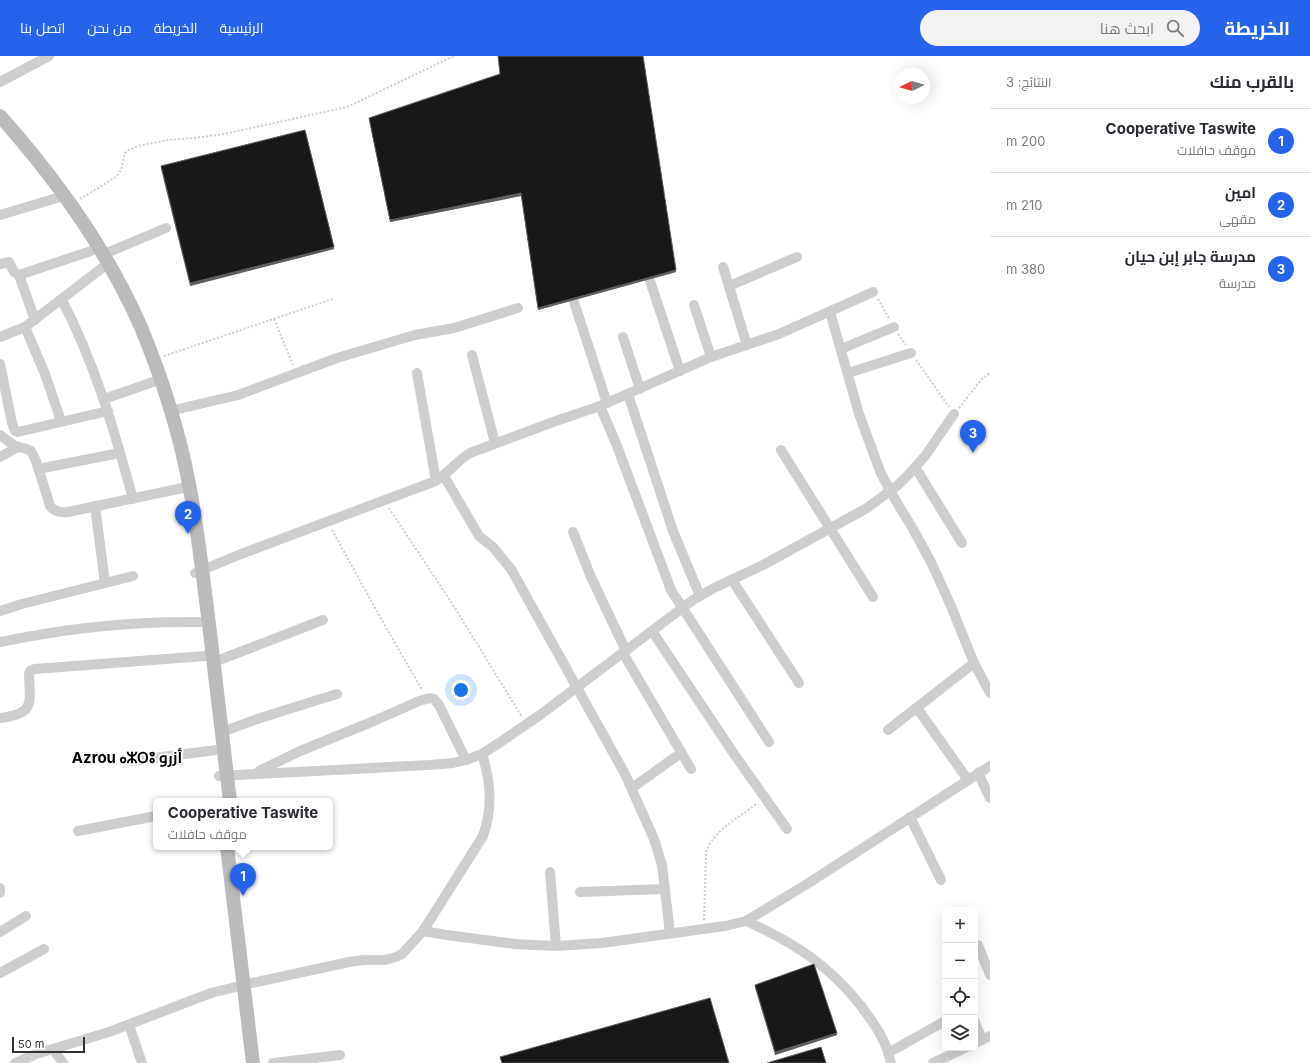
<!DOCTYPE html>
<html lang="ar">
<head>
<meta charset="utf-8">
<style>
	:root { --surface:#fff; --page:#f2f2f3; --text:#2b2b33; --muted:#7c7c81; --line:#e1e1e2; --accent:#2563eb }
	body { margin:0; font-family:Inter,Cairo,"Noto Sans Tifinagh",sans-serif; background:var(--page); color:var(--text); direction:rtl }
	.controls { position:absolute; right:12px; bottom:12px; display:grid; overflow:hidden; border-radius:6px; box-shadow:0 4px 16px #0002 }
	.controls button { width:36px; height:36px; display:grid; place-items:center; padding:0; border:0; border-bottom:1px solid var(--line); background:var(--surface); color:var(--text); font:20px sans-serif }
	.compass { position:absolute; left:894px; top:12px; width:36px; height:36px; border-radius:50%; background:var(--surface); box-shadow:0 4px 16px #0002; rotate:265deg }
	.scale { position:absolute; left:12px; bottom:10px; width:73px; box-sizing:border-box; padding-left:4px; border:2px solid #313131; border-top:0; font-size:11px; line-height:14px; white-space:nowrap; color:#313131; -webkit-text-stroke:3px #fff; paint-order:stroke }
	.you { position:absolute; left:461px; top:634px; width:14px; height:14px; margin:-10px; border:3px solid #fff; border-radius:50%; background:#1a73e8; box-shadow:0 0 0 6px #1a73e833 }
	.badge { display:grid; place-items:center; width:26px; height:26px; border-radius:50%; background:var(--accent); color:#fff; font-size:13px; font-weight:700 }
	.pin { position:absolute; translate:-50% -33px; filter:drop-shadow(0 1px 2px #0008) }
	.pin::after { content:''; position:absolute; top:21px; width:14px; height:12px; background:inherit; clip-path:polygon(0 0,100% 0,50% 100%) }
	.popup { position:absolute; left:153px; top:742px; width:180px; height:52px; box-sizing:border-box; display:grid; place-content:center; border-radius:6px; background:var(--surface); filter:drop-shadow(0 1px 3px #0005); font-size:13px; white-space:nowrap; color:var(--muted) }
	.popup b { font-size:15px; color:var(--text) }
	.popup::after { content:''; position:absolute; left:50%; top:100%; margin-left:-8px; border:8px solid transparent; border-top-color:var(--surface) }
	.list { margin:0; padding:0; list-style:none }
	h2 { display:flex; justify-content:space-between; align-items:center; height:52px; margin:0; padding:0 16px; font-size:17px }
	h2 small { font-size:13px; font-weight:400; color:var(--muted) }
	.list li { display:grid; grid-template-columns:26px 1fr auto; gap:12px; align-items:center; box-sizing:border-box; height:64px; padding:0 16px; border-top:1px solid var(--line) }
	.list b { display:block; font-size:15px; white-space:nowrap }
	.list p { margin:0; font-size:13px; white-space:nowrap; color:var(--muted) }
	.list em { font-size:13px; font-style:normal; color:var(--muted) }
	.icon { flex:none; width:22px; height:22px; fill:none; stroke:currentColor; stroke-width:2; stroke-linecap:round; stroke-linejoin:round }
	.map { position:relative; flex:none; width:990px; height:1007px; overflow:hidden; direction:ltr }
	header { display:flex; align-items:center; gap:24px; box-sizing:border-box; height:56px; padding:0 20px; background:var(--accent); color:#fff }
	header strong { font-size:19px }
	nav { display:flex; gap:22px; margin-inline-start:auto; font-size:14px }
	.search { width:280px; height:36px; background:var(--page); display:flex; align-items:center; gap:10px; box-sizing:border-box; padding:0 14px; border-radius:22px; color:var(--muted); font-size:15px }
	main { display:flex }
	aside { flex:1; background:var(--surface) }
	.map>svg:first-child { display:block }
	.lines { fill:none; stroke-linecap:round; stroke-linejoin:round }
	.path { stroke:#cecece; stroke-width:2; stroke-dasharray:2 2; stroke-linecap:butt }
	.street { stroke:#cecece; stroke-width:10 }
	.secondary { stroke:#bbb; stroke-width:14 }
	.wall { fill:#8c8c8c }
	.shaded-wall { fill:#5d5d5d }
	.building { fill:#181818; stroke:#5d5d5d }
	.labels { text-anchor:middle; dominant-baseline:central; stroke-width:4; stroke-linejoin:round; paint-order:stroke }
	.district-label { font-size:15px; font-weight:bold; fill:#000; stroke:#fff }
</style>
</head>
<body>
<header>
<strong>الخريطة</strong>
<div class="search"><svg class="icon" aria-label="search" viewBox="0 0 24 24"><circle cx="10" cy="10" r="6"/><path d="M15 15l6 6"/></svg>ابحث هنا</div>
<nav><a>الرئيسية</a><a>الخريطة</a><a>من نحن</a><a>اتصل بنا</a></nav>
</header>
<main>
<aside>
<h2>بالقرب منك<small>النتائج: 3</small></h2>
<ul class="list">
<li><span class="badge">1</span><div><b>Cooperative Taswite</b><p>موقف حافلات</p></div><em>200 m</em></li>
<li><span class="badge">2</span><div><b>امين</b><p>مقهى</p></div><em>210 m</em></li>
<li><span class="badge">3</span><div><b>مدرسة جابر إبن حيان</b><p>مدرسة</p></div><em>380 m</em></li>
</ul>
</aside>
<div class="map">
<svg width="990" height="1007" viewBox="0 0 990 1007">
	<rect width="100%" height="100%" fill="#fff"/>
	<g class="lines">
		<g class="path">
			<path d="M 80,143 L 116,121 L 121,114 L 125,97 L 127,95 L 138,90 L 168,84 L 194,82 L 224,78 L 347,51 L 454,0"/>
			<path d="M 878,243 L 890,264"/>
			<path d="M 274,263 L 293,309"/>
			<path d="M 898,278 L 906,289"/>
			<path d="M 164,300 L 333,243"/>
			<path d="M 916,304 L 949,351"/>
			<path d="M 959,352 L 981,324 L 990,317"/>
			<path d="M 389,452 L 455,552 L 522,661"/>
			<path d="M 332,474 L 380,561 L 422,634"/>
			<path d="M 704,864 L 706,797 C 712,774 740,762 757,747"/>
		</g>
		<g class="street">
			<path d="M 0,26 L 49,0"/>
			<path d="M 0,159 L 57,142"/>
			<path d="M 104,198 L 166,172"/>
			<path d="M 0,208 L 9,206 L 14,216 L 19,219 L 91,195"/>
			<path d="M 723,211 L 747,289"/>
			<path d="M 19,219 L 35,264"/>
			<path d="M 650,225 L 680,315"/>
			<path d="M 729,230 L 797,201"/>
			<path d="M 62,244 C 95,308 114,373 133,443"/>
			<path d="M 574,246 L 607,347"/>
			<path d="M 694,249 L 711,301"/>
			<path d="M 830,256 L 859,358 L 880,415 L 890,435 L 913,473 L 932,508 L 951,550 L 974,607 L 990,637"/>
			<path d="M 25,271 L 45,318 L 61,365"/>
			<path d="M 0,281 L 25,271 L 102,212"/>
			<path d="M 623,281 L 640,333"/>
			<path d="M 841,293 L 894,271"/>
			<path d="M 472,299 L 495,387"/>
			<path d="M 0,308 L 12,367 L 15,375 L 18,376 L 108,355"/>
			<path d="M 417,317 L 436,425"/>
			<path d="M 848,317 L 911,297"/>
			<path d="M 628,338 L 673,475 L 700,540"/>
			<path d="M 104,343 L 153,326"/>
			<path d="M 600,350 L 617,390 L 671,534 L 769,686"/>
			<path d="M 170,355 L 238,339 L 337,302 L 415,279 L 454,272 L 518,252"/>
			<path d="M 0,379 L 15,390 L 27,393 L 31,395 L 36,405 L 50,450 C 55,456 61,457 68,456 L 183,432"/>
			<path d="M 781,394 L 873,541"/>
			<path d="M 0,401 L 18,391"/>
			<path d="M 915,411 L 962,487"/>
			<path d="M 38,413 L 120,397"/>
			<path d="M 444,420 L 479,480 L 493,491 L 511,513 L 625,718 L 654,783 L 662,809 L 670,877"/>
			<path d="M 95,450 L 105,527"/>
			<path d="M 573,476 L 591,521 L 626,595"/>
			<path d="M 195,517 L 241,498 L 433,426 C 448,419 456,405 470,397 L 553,366 L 600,350 L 711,301 L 779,278 L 873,236"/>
			<path d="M 732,524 L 799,627"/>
			<path d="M 0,555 L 22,548 L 133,520"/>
			<path d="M 652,575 L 734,698 L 787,773"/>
			<path d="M 0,586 C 67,572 133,565 201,566"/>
			<path d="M 623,597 L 691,713"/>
			<path d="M 214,606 L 323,564"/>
			<path d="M 917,652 L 968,724"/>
			<path d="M 0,662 C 35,658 30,648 29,618 L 30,615 L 35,613 L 205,600"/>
			<path d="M 888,674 L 974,607"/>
			<path d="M 222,676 L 260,662 L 337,638"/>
			<path d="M 131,705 L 216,694"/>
			<path d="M 259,715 L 300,695 L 374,665 L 419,645 L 430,642 L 434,643 L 439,649 L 466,704"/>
			<path d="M 978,717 L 990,742"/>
			<path d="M 219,720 L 429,709 L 453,707 L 466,704 L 482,698 L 502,685 L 540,659 L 693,544 L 714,532 L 763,509 L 867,452 L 898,429 L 910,417 L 925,400 L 954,358"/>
			<path d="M 632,732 L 681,697"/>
			<path d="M 910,761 L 941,824"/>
			<path d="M 78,775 L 156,760"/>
			<path d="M 550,816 L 556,890"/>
			<path d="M 0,832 L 0,837"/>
			<path d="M 580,836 L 665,833"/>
			<path d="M 746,865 C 793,886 829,909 861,950 C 869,961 878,972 883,984 C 887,991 889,999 891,1007"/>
			<path d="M 423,875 L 447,879 L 515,888 L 556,890 L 602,887 L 725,870 L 746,865 L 807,828 L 990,710"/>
			<path d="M 0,876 L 26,860"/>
			<path d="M 978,889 L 990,919"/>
			<path d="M 0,917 L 44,893"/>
			<path d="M 975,966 L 982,984"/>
			<path d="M 129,969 L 142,1007"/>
			<path d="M 975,987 L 990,980"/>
			<path d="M 53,993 L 63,1007"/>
			<path d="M 888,997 L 945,965"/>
			<path d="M 15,1007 L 36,998 L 109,976 L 211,937 L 252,927 L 349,906 L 363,904 L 385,904 L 396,901 L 402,898 L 423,875 L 483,780 C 493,752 491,726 482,698"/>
			<path d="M 273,1007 L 340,999"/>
			<path d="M 933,1007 L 965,992"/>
		</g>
		<g class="secondary">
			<path d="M 0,60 C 56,123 106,192 140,269 C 161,319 179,375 189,428 C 198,475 203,521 209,568 C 216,627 223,686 230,745"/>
			<path d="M 227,791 L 253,1007"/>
		</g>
	</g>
	<g class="wall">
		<path d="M 369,62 L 676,216 L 538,254 L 521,140 L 390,166 Z"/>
		<path d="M 161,110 L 334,193 L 190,230 L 161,113 Z"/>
		<path d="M 755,929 L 837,979 L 775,999 L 755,932 Z"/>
	</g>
	<g class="shaded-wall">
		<path d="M 521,137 L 521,140 L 390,166 L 390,164 Z"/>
		<path d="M 334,191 L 334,193 L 190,230 L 190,227 Z"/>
		<path d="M 676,214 L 676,216 L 538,254 L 538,252 Z"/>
		<path d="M 837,977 L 837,979 L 775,999 L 775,996 Z"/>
	</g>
	<g class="building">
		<path d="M 498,0 L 643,0 L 676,214 L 538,252 L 521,137 L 390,164 L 369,62 L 500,18 Z"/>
		<path d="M 305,74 L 334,191 L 190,227 L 161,110 Z"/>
		<path d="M 814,908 L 837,977 L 775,996 L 755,929 Z"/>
		<path d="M 710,942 L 729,1007 L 502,1007 L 500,1001 Z"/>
		<path d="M 821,991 L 826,1007 L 767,1007 Z"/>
	</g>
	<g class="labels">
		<g class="district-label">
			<text x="127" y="701">Azrou ⴰⵣⵔⵓ أزرو</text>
		</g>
	</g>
</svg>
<div class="controls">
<button>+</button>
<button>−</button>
<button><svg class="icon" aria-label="locate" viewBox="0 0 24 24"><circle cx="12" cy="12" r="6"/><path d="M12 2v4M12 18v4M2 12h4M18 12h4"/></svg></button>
<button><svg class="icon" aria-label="layers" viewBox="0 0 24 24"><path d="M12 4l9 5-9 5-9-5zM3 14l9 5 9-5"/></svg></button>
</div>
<svg class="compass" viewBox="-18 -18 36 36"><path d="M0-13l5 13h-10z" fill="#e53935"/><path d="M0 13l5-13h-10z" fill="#7c7c81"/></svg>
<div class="scale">50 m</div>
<div class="you"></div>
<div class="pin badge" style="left:243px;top:840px">1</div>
<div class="popup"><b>Cooperative Taswite</b>موقف حافلات</div>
<div class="pin badge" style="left:188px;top:478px">2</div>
<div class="pin badge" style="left:973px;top:397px">3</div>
</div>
</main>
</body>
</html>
